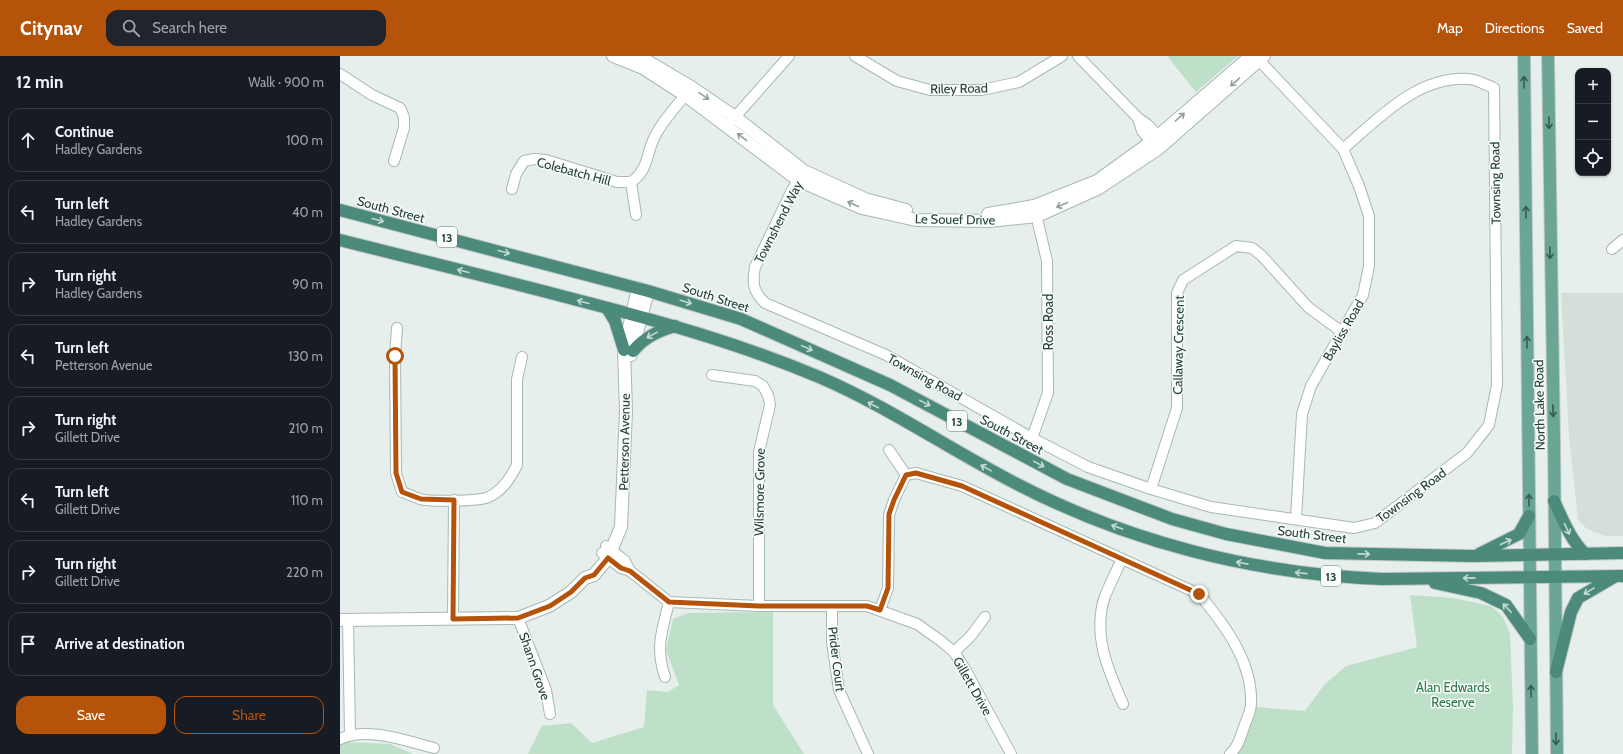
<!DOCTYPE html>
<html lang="en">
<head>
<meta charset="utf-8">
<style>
	:root { --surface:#171b24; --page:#20242c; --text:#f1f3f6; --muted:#9ea1a6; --line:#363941; --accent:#b45309 }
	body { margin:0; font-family:Cabin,sans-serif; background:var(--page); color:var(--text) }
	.controls { position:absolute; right:12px; top:12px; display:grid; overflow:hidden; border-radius:8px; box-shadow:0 1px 3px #0004 }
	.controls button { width:36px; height:36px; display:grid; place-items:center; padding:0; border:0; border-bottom:1px solid var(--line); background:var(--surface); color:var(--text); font:20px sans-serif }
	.stop { position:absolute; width:12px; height:12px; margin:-9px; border:3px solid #b45309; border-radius:50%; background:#fff }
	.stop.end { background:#b45309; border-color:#fff; box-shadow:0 1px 4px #0008 }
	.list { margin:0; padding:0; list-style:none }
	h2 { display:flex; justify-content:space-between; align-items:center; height:52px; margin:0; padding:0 16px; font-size:17px }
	h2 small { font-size:13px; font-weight:400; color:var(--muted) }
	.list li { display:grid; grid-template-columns:26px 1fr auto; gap:12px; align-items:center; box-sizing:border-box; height:64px; margin:0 8px 8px; padding:0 8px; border:1px solid var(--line); border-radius:12px }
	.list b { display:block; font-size:15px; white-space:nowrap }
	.list p { margin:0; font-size:13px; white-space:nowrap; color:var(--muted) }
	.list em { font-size:13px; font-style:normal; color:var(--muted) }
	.actions { display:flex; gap:8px; padding:12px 16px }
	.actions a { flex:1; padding:9px 0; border:1px solid var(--accent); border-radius:12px; text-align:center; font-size:14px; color:var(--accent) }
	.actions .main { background:var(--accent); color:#fff }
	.icon { flex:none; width:22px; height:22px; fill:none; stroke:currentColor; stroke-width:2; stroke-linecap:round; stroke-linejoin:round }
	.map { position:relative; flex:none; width:1283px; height:698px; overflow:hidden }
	header { display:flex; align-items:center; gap:24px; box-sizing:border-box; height:56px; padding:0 20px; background:var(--accent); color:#fff }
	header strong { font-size:19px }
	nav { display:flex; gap:22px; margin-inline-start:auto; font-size:14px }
	.search { width:280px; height:36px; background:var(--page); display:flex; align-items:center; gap:10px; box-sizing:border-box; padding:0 14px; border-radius:12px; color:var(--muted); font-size:15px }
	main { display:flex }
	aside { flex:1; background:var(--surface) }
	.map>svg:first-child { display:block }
	.built { fill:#d4dfda }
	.green { fill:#bfe0c8 }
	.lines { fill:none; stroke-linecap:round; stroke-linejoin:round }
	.minor-casing { stroke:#a8b8b2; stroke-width:12 }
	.tertiary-casing { stroke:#a8b8b2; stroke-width:14 }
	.primary-casing { stroke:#c2cac8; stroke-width:14 }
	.trunk-casing { stroke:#c2cac8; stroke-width:14 }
	.minor { stroke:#fff; stroke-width:10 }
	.tertiary { stroke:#fff; stroke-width:12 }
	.primary { stroke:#6aa596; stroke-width:12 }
	.trunk { stroke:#4c8a7c; stroke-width:12 }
	.oneway { stroke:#92a09c }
	.oneway2 { stroke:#365b51 }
	.oneway3 { stroke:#c4d9d4 }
	.route { stroke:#b45309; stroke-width:5 }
	.labels { text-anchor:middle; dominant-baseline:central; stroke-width:3; stroke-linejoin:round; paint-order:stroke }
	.shield { fill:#f7fbf9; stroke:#637a73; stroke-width:1 }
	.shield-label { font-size:12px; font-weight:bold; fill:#24423a }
	.street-label { font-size:13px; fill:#24423a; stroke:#f7fbf9 }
	.park-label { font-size:13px; fill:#2d7a4b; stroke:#f7fbf9 }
</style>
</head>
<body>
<header>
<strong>Citynav</strong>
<div class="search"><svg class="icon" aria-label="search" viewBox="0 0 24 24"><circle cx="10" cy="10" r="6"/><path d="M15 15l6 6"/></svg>Search here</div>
<nav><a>Map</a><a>Directions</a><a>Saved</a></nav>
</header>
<main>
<aside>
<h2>12 min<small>Walk · 900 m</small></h2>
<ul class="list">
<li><svg class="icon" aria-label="ahead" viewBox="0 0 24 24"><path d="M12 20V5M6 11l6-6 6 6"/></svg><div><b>Continue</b><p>Hadley Gardens</p></div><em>100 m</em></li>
<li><svg class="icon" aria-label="left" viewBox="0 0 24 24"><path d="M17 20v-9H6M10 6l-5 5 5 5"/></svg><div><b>Turn left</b><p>Hadley Gardens</p></div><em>40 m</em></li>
<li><svg class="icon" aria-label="right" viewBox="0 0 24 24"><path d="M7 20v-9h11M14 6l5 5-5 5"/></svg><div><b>Turn right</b><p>Hadley Gardens</p></div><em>90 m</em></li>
<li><svg class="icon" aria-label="left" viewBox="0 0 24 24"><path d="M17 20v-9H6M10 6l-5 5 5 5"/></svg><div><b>Turn left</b><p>Petterson Avenue</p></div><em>130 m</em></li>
<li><svg class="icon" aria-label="right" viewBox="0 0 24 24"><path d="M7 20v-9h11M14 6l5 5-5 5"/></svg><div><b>Turn right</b><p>Gillett Drive</p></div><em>210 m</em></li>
<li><svg class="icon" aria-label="left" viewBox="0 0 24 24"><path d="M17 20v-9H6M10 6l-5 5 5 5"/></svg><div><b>Turn left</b><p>Gillett Drive</p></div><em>110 m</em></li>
<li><svg class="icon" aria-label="right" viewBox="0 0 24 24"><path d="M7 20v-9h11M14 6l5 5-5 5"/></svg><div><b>Turn right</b><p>Gillett Drive</p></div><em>220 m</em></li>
<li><svg class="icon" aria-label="arrive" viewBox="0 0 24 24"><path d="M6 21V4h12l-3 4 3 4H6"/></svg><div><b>Arrive at destination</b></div></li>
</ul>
<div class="actions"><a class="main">Save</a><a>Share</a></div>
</aside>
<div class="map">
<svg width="1283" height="698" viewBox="0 0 1283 698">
	<rect width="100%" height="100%" fill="#e6efeb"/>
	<path class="built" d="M 1221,237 L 1283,237 L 1283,480 L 1265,480 L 1247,473 L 1238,464 L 1229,380 Z"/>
	<g class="green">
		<path d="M 827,0 L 898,0 L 856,36 Z"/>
		<path d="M 1070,539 L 1113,542 L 1151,550 L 1163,561 L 1170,577 L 1173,649 L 1172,698 L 897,698 L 916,651 L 965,655 L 984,629 L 1006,610 L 1077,591 Z"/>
		<path d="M 433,556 L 433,649 L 464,698 L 188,698 L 202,670 L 231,667 L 252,687 L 304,671 L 307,634 L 328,636 L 339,629 L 326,594 L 333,563 L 348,557 Z"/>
		<path d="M 2,686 L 50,688 L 73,698 L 0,698 L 0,688 Z"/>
	</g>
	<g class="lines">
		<defs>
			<g id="minor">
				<path d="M 515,0 L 557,25 L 590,34 L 642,34 L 679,26 L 722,0"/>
				<path d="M 738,0 L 798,62 L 808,69 L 823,85"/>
				<path d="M 915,0 L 1003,93 L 1019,130 L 1029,160 L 1029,210 L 1023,239 L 971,330 L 962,358 L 956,463"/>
				<path d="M 0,18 L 32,39 L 60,52 L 64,61 L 64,72 L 54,105"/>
				<path d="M 798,62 L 802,75 L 816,91"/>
				<path d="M 387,70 L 449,0"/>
				<path d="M 462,119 L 452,134 L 415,211 C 412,228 413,235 425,247 L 546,299 L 692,382 L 748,411 L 811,433 L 871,451 L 1014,472 L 1035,467 L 1127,397 L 1149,369 L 1157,329 L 1154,32 C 1146,29 1136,23 1128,23 C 1077,20 1038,63 1003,93"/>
				<path d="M 172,133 L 176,118 L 184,105 L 194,103 L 206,104 L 277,126 L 291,126"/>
				<path d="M 296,159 L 291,126 C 309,114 306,97 315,80 C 323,64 338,49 349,34"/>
				<path d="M 1272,193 L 1283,184"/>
				<path d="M 57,272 L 55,300 L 56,417 L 62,436 C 68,438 74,441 80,443 C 89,446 136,445 146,442 C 161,437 170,423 177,409 L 177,323 L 182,301"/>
				<path d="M 372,319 L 415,325 L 423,330 L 428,339 L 430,349 L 419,396 L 419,550"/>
				<path d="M 692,382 L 708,337 L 707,205 L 695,154"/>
				<path d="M 549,394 L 566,419"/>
				<path d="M 811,433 L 837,352 L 837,237 L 843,224 L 896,190 L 912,192 L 922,200 L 968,251 L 1002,276"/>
				<path d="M 266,490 L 285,505 L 290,515 L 329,546 L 419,550 L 527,550 L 577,568 L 601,585 L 614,596 L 625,613 L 671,698"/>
				<path d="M 262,497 L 281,512 L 290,515"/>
				<path d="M 782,503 C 776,516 770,528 765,540 C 752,578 768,614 783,648"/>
				<path d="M 492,550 L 492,586 L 499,634 L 528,698"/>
				<path d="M 540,554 L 548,532 L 549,459 L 554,444 L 566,419 L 576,417 L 622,430 L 859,538 C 884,568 913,606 911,648 C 911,656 906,664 904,671 C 900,682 898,691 890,698"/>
				<path d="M 178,562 L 206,634 L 210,658"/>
				<path d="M 8,563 L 10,678"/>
				<path d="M 113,563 L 114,444"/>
				<path d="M 614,596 L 630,581 L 645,561"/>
				<path d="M 325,621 C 315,591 322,575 329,546"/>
				<path d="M 0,683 C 27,670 66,685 94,692"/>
			</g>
			<g id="tertiary">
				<path d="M 273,0 L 303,12 L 345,39 L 458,124 L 522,152 L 576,164 L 649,165 L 697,160 L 759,132 L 818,93 L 924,0"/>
				<path d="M 295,0 L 307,5 L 351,31 L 395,61 L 464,115 L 525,143 L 566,154"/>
				<path d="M 648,158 L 694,150 L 757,125 L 811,86 L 911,0"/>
				<path d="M 291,299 L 308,235"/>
				<path d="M 0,564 L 178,562 L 209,550 L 231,536 L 245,522 L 254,519 L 268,502 L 281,471 L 286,355 L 284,294 L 298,232"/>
			</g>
			<g id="primary">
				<path d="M 1184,0 L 1192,698"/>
				<path d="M 1208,0 L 1214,384 L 1217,698"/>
			</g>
			<g id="trunk">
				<path d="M 0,154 L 308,235 L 401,263 L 550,329 L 727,423 L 832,463 L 886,478 L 985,497 L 1132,500 L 1283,497"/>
				<path d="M 0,184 C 79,204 158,223 237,244 C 319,265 401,288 479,321 C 547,350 609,393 675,427 C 788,486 914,518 1042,523 L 1283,520"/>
				<path d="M 267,252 L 275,265 L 284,294"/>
				<path d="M 293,295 C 305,281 318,275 335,270"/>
				<path d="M 1214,445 C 1223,464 1230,483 1245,498"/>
				<path d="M 1139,498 L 1179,478 L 1189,460"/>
				<path d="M 1095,527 L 1141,537 L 1166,549 L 1190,583"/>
				<path d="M 1216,616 L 1231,556 L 1238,542 L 1274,521"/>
			</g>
		</defs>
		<use href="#minor" class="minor-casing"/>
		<use href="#tertiary" class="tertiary-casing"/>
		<use href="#primary" class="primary-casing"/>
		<use href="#trunk" class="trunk-casing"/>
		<use href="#minor" class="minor"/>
		<use href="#tertiary" class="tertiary"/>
		<use href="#primary" class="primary"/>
		<use href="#trunk" class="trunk"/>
	</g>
	<defs><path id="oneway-shaft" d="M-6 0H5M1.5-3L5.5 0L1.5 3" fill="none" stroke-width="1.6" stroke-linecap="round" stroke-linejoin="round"/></defs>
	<g class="oneway">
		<use href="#oneway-shaft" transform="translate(895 26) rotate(139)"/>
		<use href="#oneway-shaft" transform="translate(364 40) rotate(35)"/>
		<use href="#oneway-shaft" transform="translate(840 61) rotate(-41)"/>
		<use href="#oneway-shaft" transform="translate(402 81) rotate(-143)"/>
		<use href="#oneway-shaft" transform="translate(513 148) rotate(-156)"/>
		<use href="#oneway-shaft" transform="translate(722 149) rotate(156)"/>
	</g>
	<g class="oneway2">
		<use href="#oneway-shaft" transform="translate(1184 26) rotate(-91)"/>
		<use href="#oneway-shaft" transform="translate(1209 67) rotate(89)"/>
		<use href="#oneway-shaft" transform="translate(1186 156) rotate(-91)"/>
		<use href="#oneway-shaft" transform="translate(1210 197) rotate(89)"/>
		<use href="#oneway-shaft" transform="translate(1187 286) rotate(-91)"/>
		<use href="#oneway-shaft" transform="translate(1213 355) rotate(88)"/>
		<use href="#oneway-shaft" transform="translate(1189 444) rotate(-91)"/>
		<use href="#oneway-shaft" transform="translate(1191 635) rotate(-91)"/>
		<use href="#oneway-shaft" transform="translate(1216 683) rotate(89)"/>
	</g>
	<g class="oneway3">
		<use href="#oneway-shaft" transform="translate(38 164) rotate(15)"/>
		<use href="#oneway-shaft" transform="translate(164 196) rotate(15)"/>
		<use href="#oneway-shaft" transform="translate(123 215) rotate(-166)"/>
		<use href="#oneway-shaft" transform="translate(243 246) rotate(-165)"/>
		<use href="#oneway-shaft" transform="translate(346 246) rotate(17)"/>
		<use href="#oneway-shaft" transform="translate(312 279) rotate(151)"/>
		<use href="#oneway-shaft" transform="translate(467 292) rotate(24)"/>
		<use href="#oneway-shaft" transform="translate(585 347) rotate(28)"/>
		<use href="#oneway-shaft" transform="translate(533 349) rotate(-153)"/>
		<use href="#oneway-shaft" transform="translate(699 408) rotate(28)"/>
		<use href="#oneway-shaft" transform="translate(646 412) rotate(-151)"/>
		<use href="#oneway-shaft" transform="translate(777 471) rotate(-161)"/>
		<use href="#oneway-shaft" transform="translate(1227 473) rotate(65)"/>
		<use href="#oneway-shaft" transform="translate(1166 486) rotate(-24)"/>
		<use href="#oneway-shaft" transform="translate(1024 498) rotate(1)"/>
		<use href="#oneway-shaft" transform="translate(902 507) rotate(-169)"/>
		<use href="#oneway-shaft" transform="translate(961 517) rotate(-174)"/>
		<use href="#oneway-shaft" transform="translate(1129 522) rotate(179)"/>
		<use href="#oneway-shaft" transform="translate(1249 535) rotate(149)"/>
		<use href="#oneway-shaft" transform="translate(1167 552) rotate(-134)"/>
	</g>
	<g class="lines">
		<path class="route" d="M 55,300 L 56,417 L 62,436 L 81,443 L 114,444 L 113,563 L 178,562 L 210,550 L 231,536 L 245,522 L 254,519 L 268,502 L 281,512 L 290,515 L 329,546 L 419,550 L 527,550 L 540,554 L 548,532 L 549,458 L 554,444 L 566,419 L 576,417 L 622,430 L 859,538"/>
	</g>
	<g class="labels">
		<g class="shield">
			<rect x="97" y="171" width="20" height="20" rx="3"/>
			<rect x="607" y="355" width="20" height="20" rx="3"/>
			<rect x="981" y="510" width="20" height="20" rx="3"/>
		</g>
		<g class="shield-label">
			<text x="107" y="181">13</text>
			<text x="617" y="365">13</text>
			<text x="991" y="520">13</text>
		</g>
		<g class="street-label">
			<text transform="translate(619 32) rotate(-1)">Riley Road</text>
			<text transform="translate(234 115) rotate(15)">Colebatch Hill</text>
			<text transform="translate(1155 127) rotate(-91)">Townsing Road</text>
			<text transform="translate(51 153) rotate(15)">South Street</text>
			<text transform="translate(615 163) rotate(1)">Le Souef Drive</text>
			<text transform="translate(438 166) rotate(-63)">Townshend Way</text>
			<text transform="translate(376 241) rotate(18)">South Street</text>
			<text transform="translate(708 266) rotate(-90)">Ross Road</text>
			<text transform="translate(1003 274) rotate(-60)">Bayliss Road</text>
			<text transform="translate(838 289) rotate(-89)">Callaway Crescent</text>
			<text transform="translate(585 321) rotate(29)">Townsing Road</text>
			<text transform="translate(1199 349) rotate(-91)">North Lake Road</text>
			<text transform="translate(672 378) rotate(28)">South Street</text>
			<text transform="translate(284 386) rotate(-89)">Petterson Avenue</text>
			<text transform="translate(419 436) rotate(-89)">Wilsmore Grove</text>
			<text transform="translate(1071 439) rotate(-36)">Townsing Road</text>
			<text transform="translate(972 478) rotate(7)">South Street</text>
			<text transform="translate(497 603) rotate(83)">Prider Court</text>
			<text transform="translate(195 610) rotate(71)">Shann Grove</text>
			<text transform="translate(633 630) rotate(60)">Gillett Drive</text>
		</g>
		<g class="park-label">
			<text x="1113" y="631">Alan Edwards<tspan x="1113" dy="15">Reserve</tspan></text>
		</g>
	</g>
</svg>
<div class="controls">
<button>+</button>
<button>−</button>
<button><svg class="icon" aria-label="locate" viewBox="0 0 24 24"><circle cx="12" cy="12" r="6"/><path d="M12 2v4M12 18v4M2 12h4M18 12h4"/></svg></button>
</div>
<div class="stop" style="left:55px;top:300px"></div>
<div class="stop end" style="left:859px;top:538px"></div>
</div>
</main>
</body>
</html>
